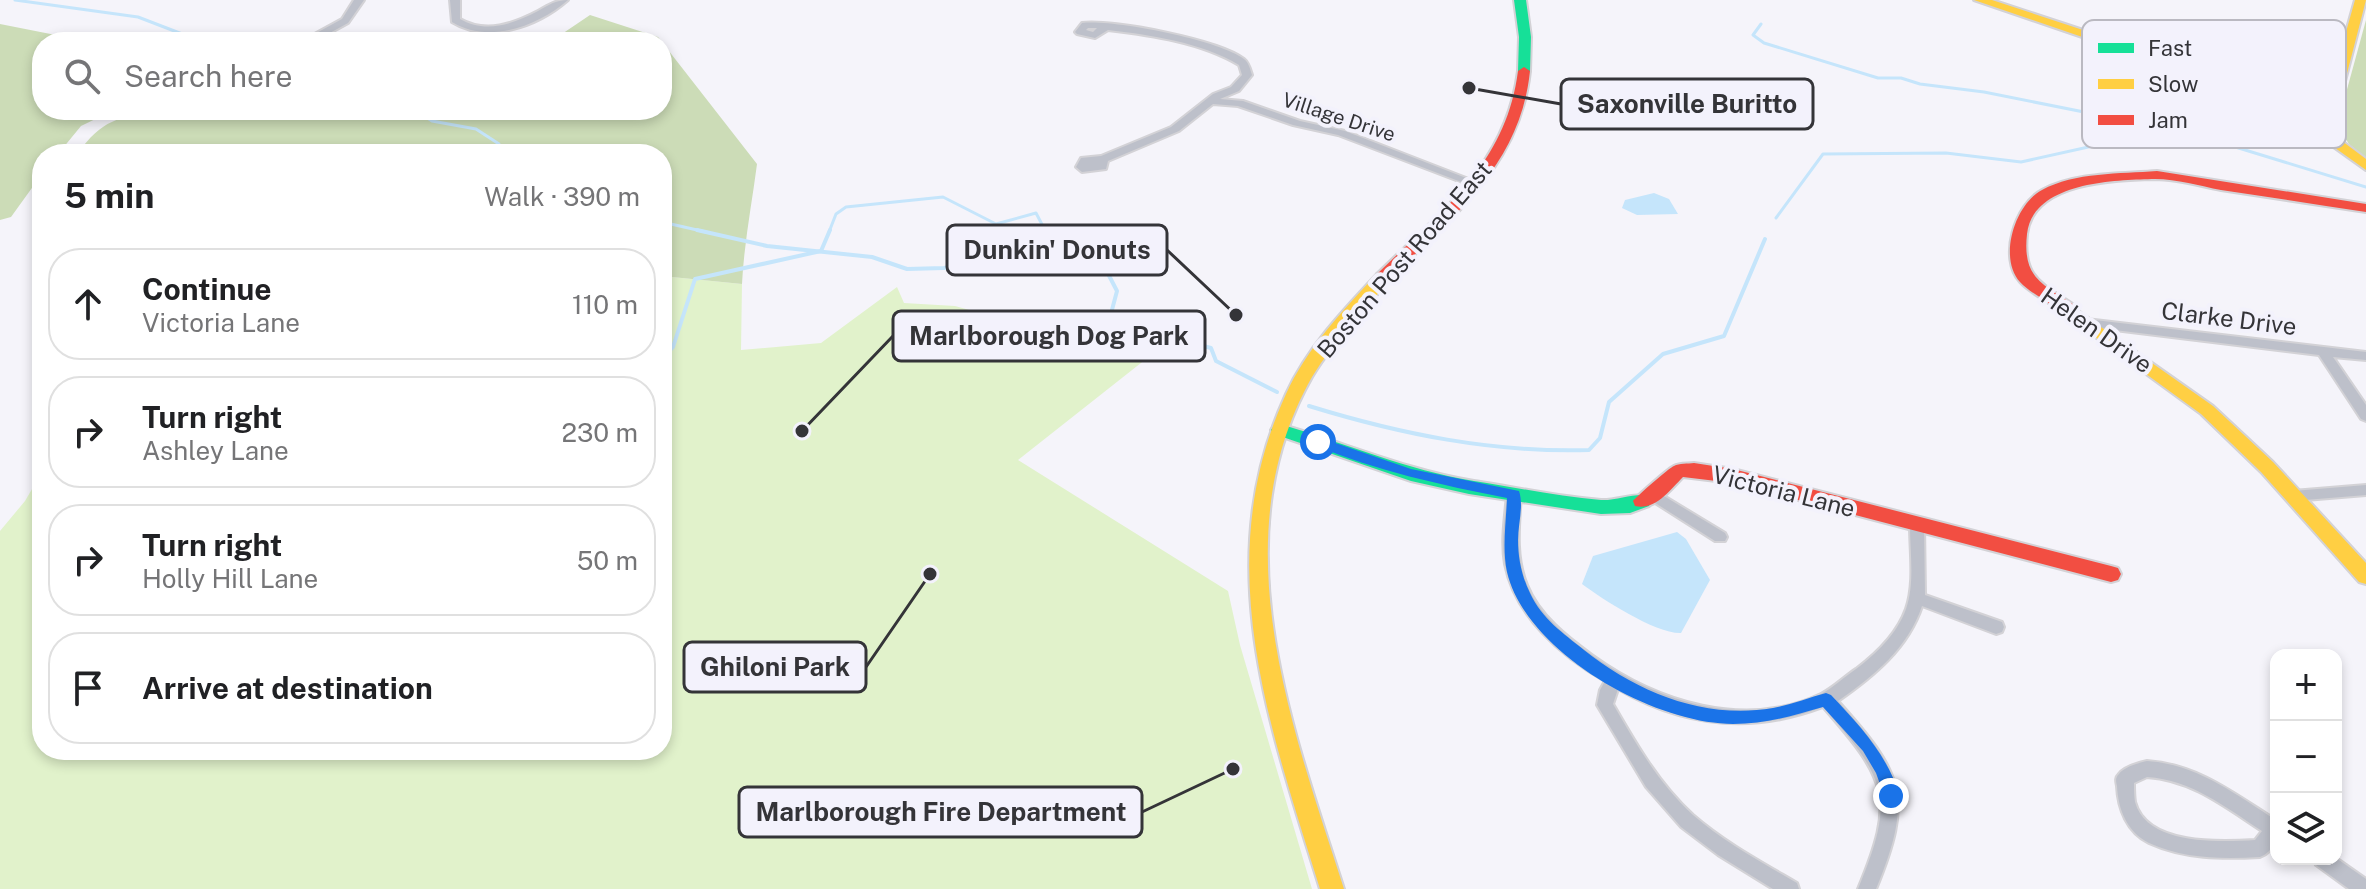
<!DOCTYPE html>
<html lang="en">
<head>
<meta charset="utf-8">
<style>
	:root { --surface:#fff; --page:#f6f6f6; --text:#202124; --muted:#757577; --line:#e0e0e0 }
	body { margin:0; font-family:"Public Sans",sans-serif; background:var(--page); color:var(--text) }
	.controls { position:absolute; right:24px; bottom:24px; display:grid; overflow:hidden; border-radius:16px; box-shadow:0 4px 12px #0003 }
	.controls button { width:72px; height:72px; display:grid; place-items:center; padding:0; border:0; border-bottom:2px solid var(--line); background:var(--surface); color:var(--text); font:40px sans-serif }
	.stop { position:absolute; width:24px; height:24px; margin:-18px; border:6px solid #1a73e8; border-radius:50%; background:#fff }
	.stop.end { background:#1a73e8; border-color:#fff; box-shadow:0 2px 8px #0008 }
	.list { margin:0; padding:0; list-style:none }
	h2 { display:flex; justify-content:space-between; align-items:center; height:104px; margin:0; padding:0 32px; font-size:34px }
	h2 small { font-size:26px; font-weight:400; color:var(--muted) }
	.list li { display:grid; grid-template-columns:52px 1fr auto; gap:24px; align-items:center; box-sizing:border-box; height:112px; margin:0 16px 16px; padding:0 16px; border:2px solid var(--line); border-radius:32px }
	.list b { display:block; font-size:30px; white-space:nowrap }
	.list p { margin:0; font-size:26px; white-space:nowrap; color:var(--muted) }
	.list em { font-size:26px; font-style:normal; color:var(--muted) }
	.icon { flex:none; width:44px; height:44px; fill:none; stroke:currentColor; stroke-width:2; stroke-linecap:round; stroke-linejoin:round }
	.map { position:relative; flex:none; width:2366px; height:889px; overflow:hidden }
	.search { position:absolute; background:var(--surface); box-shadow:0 4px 12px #0003; left:32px; top:32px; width:640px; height:88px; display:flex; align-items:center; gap:20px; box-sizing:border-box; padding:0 28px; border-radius:32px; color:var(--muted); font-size:30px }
	.panel { position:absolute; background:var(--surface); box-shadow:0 4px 12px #0003; left:32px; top:144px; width:640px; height:616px; border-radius:32px }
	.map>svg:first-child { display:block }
	.green { fill:#e1f2cb }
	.forest { fill:#ccdcb7 }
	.water { fill:#c5e5fb }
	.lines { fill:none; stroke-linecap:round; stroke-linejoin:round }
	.stream-far1 { stroke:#c5e5fb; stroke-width:3 }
	.stream { stroke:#c5e5fb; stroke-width:4 }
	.street-casing { stroke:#d3d2d6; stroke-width:4 }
	.fast-casing { stroke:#d3d2d6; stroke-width:4 }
	.slow-casing { stroke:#d3d2d6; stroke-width:4 }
	.jam-casing { stroke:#d3d2d6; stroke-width:4 }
	.street { fill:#bdc0ca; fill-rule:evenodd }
	.fast { fill:#16e098; fill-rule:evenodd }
	.slow { fill:#ffcf43; fill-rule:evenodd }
	.jam { fill:#f24e42; fill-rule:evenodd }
	.route { fill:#1a73e8 }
	.labels { text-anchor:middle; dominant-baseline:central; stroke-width:8; stroke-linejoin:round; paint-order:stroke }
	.far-street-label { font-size:20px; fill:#343438; stroke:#f3f2fc }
	.street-label { font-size:24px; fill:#343438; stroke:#f3f2fc }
	.key { fill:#f3f2fc; stroke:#bab9c1; stroke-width:2 }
	.key-label { font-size:22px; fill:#343438 }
	.leader { fill:none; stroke:#343438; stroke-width:3 }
	.callout-dot { fill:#343438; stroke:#f3f2fc; stroke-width:3 }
	.callout { fill:#f3f2fc; stroke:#343438; stroke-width:3 }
	.callout-label { font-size:26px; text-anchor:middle; font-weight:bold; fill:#343438 }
</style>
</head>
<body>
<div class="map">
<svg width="2366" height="889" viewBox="0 0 2366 889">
	<rect width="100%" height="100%" fill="#f5f4fa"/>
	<path class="green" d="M 662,276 L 742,284 L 741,350 L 821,343 L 897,287 L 904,303 L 955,306 L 1146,359 L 1018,460 L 1228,591 L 1240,645 L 1312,889 L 0,889 L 0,531 L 25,501 L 42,472 L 42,750 L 662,750 Z"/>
	<g class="forest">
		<path d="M 590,15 L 658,37 L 757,164 C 752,203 744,243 742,284 L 662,276 L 662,154 L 77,154 C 104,118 116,119 158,110 L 662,110 L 662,42 L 550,42 Z"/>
		<path d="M 2366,20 L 2366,158 L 2349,144 L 2337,126 Z"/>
		<path d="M 0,24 L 91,42 L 42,42 L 42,110 L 114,110 L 81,126 L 58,154 L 42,154 L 42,174 L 11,217 L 0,220 Z"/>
	</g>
	<g class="water">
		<path d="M 1654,193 L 1669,199 L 1678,214 L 1637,215 L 1622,208 L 1625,200 Z"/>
		<path d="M 1677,532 L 1686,539 L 1710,580 L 1681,633 C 1656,634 1602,599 1582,584 L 1593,556 Z"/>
	</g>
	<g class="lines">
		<g class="stream-far1">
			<path d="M 15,0 L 138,17 L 203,42"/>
			<path d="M 1761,24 L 1753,35 L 1764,43 L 1878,78 L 1901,78 L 1920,84 L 1984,92 L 2134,122"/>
			<path d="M 415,110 L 432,121 L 476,129 L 499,144 L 494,154"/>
			<path d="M 1776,218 L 1823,154 L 1946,153 L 2021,162 L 2111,142 L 2152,139 L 2152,129 L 2134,122 L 2170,127 L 2366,187"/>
			<path d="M 662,222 L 706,232"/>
			<path d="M 829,232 L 836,214 L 846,207 L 943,197 L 996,224 L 1036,213 L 1046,232"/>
		</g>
		<g class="stream">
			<path d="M 697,230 L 767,246 L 872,257 L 907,269 L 944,268 L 1018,253 L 1062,251"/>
			<path d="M 1045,230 L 1063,252 L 1104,266 L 1117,291 L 1109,321 L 1211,348 L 1216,361 L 1277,392"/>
			<path d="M 662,359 L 673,347 L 695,279 L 821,251 L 830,230"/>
			<path d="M 1309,406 C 1400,434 1493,453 1589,450 L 1600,438 L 1609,402 L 1663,354 L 1724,336 L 1765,239"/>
		</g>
		<defs>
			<g id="street">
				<path d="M 354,0 L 364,0 L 348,23 L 317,40 L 311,40 L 311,36 L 342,19 Z"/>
				<path d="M 450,0 L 460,0 L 460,19 C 486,34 513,24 538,11 C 549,5 555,0 568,0 C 537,27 488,44 452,22 Z"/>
				<path d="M 1082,23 C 1113,19 1219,40 1244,59 C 1249,63 1250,69 1252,75 L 1239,91 L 1220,99 L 1243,101 L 1300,121 L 1345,131 L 1479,183 L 1473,186 L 1469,185 L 1338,135 L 1293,125 L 1238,106 L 1213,104 L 1179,131 L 1108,161 L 1106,169 L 1082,172 L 1076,167 L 1081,158 L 1101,156 L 1171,127 L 1213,94 L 1231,87 L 1242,75 L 1239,65 C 1201,42 1150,35 1108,30 L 1095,38 L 1077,34 L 1075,32 ZM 1088,28 L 1097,28 L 1093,32 L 1086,30 Z"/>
				<path d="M 2086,319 L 2366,352 L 2366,360 L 2333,357 L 2366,405 L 2366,421 L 2361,419 L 2319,355 L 2082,326 L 2080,323 L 2082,320 Z"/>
				<path d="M 2366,485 L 2366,495 L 2293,501 L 2288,500 L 2286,496 L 2288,492 L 2293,491 Z"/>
				<path d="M 1514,490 L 1519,491 L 1521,495 C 1519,525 1515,556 1527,585 C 1539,615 1567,637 1592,655 C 1657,702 1745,730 1821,694 C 1833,688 1844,677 1856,669 C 1876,654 1897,634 1906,609 C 1915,583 1910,553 1910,525 L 1912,521 L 1922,521 L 1924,525 L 1925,595 L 2002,622 L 2004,627 L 2002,632 L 1996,634 L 1922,606 C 1908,648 1874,676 1838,701 C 1903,773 1914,797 1876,889 L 1858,889 C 1896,798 1887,780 1823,707 C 1752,734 1684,727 1618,689 L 1613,704 C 1636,744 1659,784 1693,815 C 1724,842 1761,862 1797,883 L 1799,889 L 1773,889 L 1718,855 L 1681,827 L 1646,787 L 1597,705 L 1600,690 L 1605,681 C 1561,656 1515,616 1505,564 C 1501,541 1505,518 1507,495 L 1509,491 Z"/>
				<path d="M 1654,490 L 1725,533 L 1727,537 L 1725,541 L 1715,541 L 1649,499 L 1647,495 L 1649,491 Z"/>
				<path d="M 2147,761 C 2197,764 2235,794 2276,820 C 2276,835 2277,850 2260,857 C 2222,859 2184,859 2149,843 C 2127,832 2118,809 2117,786 C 2116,781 2115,778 2119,774 C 2124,767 2138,763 2147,761 ZM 2147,777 C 2192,780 2225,807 2262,831 L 2255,840 C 2221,842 2147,846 2135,802 C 2134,796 2134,789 2134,783 Z"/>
				<path d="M 2336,858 L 2366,879 L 2366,889 L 2349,889 L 2316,865 L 2313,859 Z"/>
			</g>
			<g id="fast">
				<path d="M 1514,0 L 1526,0 L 1531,37 L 1530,71 L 1524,75 L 1518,71 L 1519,37 Z"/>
				<path d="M 1280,424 C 1345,443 1407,470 1474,481 C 1515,487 1559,497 1601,500 C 1616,501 1637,492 1649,496 L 1651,501 L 1649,506 L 1630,513 L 1601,514 L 1469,494 L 1411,481 L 1274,434 L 1271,430 L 1274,426 Z"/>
			</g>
			<g id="slow">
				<path d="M 1974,0 L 1992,0 L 2241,82 L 2308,117 L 2324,110 L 2355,0 L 2366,0 L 2337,112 L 2318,123 L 2366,159 L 2366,170 L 2303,125 L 2231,88 Z"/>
				<path d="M 1383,272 L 1391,277 C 1366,311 1334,340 1312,377 C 1220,539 1292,727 1344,889 L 1320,889 C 1269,724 1209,562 1286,394 C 1307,348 1343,310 1377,274 Z"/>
				<path d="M 2071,306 L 2213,406 L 2273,462 L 2366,563 L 2366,584 L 2359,582 L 2261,472 L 2201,414 L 2065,315 L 2063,311 L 2065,307 Z"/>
			</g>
			<g id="jam">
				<path d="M 1524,67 L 1530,71 C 1520,167 1452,216 1389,280 L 1377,280 L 1375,277 L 1377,274 C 1441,211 1506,165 1518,71 Z"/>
				<path d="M 2157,171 L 2366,204 L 2366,212 C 2318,205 2270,197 2221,190 C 2200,186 2177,179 2155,179 C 2114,180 2033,182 2027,234 C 2022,280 2044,284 2077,307 L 2079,311 L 2077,315 C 2065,318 2059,310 2050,304 C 2040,297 2027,290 2020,282 C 1998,258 2015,204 2042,190 C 2075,172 2120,174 2157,171 Z"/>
				<path d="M 1694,463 L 1733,469 L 2111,566 L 2118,568 L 2121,574 L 2118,580 L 2111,582 L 1733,483 L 1683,477 C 1670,490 1655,511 1635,506 L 1633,501 C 1635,498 1670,467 1674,466 C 1679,463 1688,464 1694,463 Z"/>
			</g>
		</defs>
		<use href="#street" class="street-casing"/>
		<use href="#fast" class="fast-casing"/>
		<use href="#slow" class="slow-casing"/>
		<use href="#jam" class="jam-casing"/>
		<use href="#street" class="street"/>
		<use href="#fast" class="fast"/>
		<use href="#slow" class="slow"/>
		<use href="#jam" class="jam"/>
	</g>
	<path class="route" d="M 1318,437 L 1411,469 L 1519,491 C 1524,506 1518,524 1518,540 C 1518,558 1522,577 1530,593 C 1542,619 1563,633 1584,650 C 1637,692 1704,720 1773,708 C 1790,705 1808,698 1826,693 L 1831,695 C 1861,727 1886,753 1900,796 L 1897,801 L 1886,801 L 1876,773 L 1863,751 L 1823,707 C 1792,716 1765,724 1733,724 C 1654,724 1526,653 1507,572 C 1502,548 1506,523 1507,498 C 1441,485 1377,471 1314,445 L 1314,439 Z"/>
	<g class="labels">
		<g class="far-street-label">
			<text transform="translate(1339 117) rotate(18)">Village Drive</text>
		</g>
		<g class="street-label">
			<text transform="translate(1404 259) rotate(-49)">Boston Post Road East</text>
			<text transform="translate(2229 318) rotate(7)">Clarke Drive</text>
			<text transform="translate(2097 330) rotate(35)">Helen Drive</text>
			<text transform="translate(1784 491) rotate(14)">Victoria Lane</text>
		</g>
	</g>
	<rect x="2082" y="20" width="264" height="128" rx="12" class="key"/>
	<rect x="2098" y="43" width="36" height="10" fill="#16e098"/>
	<rect x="2098" y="79" width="36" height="10" fill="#ffcf43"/>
	<rect x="2098" y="115" width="36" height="10" fill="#f24e42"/>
	<g class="key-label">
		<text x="2148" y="56">Fast</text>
		<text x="2148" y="92">Slow</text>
		<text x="2148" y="128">Jam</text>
	</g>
	<path class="leader" d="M1469 88L1561 104M1236 315L1167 250M802 431L893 336M930 574L866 667M1233 769L1142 812"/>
	<g class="callout-dot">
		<circle cx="1469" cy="88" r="8"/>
		<circle cx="1236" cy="315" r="8"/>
		<circle cx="802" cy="431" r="8"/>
		<circle cx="930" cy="574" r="8"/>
		<circle cx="1233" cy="769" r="8"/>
	</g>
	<g class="callout">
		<rect x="1561" y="79" width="252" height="50" rx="8"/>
		<rect x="947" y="225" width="220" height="50" rx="8"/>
		<rect x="893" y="311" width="312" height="50" rx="8"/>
		<rect x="684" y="642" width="182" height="50" rx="8"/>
		<rect x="739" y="787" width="403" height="50" rx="8"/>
	</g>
	<g class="callout-label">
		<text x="1687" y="113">Saxonville Buritto</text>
		<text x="1057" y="259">Dunkin' Donuts</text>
		<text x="1049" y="345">Marlborough Dog Park</text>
		<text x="775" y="676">Ghiloni Park</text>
		<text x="941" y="821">Marlborough Fire Department</text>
	</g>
</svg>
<div class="controls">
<button>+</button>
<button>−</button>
<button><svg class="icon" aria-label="layers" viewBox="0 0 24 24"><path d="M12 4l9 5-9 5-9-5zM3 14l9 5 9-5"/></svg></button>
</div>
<div class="stop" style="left:1318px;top:442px"></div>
<div class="stop end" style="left:1891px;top:796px"></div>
<div class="search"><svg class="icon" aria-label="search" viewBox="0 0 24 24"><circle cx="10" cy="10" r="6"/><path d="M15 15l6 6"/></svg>Search here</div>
<section class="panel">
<h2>5 min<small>Walk · 390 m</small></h2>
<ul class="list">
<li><svg class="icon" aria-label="ahead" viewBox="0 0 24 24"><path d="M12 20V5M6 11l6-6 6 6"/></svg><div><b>Continue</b><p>Victoria Lane</p></div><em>110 m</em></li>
<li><svg class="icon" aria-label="right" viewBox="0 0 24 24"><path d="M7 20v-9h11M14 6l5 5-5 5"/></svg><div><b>Turn right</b><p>Ashley Lane</p></div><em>230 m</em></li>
<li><svg class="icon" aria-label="right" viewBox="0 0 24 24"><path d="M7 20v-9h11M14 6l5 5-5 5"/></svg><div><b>Turn right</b><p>Holly Hill Lane</p></div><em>50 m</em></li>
<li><svg class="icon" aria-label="arrive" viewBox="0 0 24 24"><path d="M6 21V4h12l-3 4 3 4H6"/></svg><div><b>Arrive at destination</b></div></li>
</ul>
</section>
</div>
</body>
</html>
